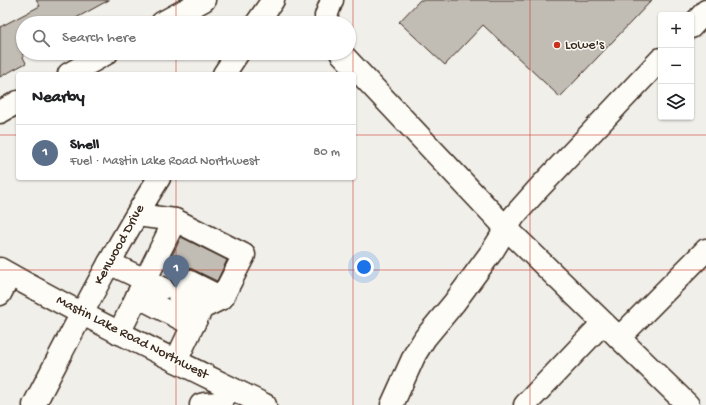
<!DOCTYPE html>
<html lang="en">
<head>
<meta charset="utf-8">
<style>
	:root { --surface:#fff; --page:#f6f6f6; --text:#202124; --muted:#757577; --line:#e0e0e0; --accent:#2563eb }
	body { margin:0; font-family:"Gochi Hand",sans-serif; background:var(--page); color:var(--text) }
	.controls { position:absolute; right:12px; top:12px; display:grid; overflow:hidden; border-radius:4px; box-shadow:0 1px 3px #0004 }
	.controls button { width:36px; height:36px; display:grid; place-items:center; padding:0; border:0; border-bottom:1px solid var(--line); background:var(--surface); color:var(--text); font:20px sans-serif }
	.you { position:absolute; left:364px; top:267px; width:14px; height:14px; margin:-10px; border:3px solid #fff; border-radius:50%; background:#1a73e8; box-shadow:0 0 0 6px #1a73e833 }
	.badge { display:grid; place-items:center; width:26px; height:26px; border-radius:50%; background:var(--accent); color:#fff; font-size:13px; font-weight:700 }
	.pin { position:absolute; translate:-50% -33px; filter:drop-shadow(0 1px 2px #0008) }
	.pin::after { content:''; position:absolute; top:21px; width:14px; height:12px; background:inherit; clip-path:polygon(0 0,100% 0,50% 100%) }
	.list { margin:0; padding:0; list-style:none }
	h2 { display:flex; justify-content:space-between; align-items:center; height:52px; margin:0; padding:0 16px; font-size:17px }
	h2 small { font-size:13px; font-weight:400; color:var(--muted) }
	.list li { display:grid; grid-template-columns:26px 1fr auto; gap:12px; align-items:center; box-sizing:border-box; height:56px; padding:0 16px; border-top:1px solid var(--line) }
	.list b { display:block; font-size:15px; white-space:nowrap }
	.list p { margin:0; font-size:13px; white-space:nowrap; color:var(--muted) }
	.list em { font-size:13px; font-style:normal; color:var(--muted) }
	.icon { flex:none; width:22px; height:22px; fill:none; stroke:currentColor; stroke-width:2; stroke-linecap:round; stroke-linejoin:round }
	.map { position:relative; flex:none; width:706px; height:405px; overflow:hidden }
	.search { position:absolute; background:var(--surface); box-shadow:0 1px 3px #0004; left:16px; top:16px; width:340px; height:44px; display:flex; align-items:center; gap:10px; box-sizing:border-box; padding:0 14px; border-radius:22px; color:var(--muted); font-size:15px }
	.panel { position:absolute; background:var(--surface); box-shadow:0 1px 3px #0004; left:16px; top:72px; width:340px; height:108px; border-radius:4px }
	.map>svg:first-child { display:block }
	.building { fill:#c1bcb4; stroke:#3b2a1e }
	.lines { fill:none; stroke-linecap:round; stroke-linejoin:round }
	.minor-tunnel { stroke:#cdc8c1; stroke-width:22; stroke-dasharray:22 11; stroke-linecap:butt }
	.minor-casing { stroke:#3b2a1e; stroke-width:25 }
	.minor { stroke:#fdfcf7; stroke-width:22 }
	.grid { fill:none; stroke:#c8321e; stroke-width:1; stroke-opacity:0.55 }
	.poi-dot { fill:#c8321e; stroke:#fdfcf7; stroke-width:1.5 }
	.labels { text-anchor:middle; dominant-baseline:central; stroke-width:3; stroke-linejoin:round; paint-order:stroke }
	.poi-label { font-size:14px; fill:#3b2a1e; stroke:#fdfcf7; text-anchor:start }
	.street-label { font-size:14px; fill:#3b2a1e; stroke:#fdfcf7 }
</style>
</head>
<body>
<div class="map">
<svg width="706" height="405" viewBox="0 0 706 405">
	<rect width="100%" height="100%" fill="#f1efea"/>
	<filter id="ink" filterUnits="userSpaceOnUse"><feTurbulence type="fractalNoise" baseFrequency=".025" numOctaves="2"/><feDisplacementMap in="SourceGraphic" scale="8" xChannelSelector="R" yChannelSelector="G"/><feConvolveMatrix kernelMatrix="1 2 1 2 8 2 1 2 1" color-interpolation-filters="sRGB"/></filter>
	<g filter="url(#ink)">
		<g class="building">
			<path d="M 36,0 L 109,0 L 67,23 L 23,23 L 23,57 L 26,63 L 0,77 L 0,27 L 40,6 Z"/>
			<path d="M 420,0 L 652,0 L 560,97 L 483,25 L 445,65 L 399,22 Z"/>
			<path d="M 181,237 L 227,260 L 217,281 L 192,269 L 185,268 L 179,269 L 175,274 L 174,280 L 175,285 L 174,285 L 172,281 L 168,277 L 175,262 L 170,260 Z"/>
		</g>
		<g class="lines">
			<path class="minor-tunnel" d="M 170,272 L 186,280"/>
			<defs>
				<g id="minor">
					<path d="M 162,23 L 204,0"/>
					<path d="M 257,23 L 273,0"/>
					<path d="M 327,23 L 326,16 L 332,0"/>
					<path d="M 691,27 L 706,11"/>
					<path d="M 341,53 L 506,228 L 688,405"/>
					<path d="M 69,74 L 107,53"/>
					<path d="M 224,74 L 238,53"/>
					<path d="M 0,112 L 18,102"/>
					<path d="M 137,215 L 175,220 L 244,255 L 222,298 L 202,308 L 193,325 L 176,361"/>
					<path d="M 109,263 L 162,288"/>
					<path d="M 0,269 C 86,318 176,361 265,405"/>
					<path d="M 186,280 L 222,298"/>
					<path d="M 0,294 L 10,275"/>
					<path d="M 137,296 L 193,325"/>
					<path d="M 179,296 L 202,308"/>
					<path d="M 119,333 L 175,220"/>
					<path d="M 619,338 L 706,250"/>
					<path d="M 34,405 C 74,329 113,251 159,178"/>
					<path d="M 201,405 L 205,404 L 221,403 L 228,387"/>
					<path d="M 392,405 L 415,354 L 425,338 L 454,303 L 493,250 L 514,216 L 538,189 L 661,59"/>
					<path d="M 525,405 L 603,323"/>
				</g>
			</defs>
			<use href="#minor" class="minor-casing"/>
			<use href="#minor" class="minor"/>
		</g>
	</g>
	<path class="grid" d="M 176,0 L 176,23M 353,0 L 353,74M 530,0 L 530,405M 176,53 L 176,74M 0,135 L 18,135M 354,135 L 706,135M 176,178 L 176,405M 353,178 L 353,405M 0,270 L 706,270"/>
	<circle class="poi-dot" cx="557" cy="45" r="4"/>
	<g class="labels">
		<g class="poi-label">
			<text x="565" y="45">Lowe's</text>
		</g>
		<g class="street-label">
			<text transform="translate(120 245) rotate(-61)">Kenwood Drive</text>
			<text transform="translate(132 338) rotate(27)">Mastin Lake Road Northwest</text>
		</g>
	</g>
</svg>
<div class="controls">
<button>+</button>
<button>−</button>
<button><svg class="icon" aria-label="layers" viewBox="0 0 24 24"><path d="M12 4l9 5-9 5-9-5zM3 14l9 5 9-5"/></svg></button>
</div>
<div class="you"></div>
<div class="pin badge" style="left:176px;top:288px;background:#5c6f8a">1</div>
<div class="search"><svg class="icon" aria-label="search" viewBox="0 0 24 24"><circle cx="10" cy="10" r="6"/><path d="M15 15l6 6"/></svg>Search here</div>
<section class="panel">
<h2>Nearby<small></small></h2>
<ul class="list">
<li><span class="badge" style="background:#5c6f8a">1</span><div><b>Shell</b><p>Fuel · Mastin Lake Road Northwest</p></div><em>80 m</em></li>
</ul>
</section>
</div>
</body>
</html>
